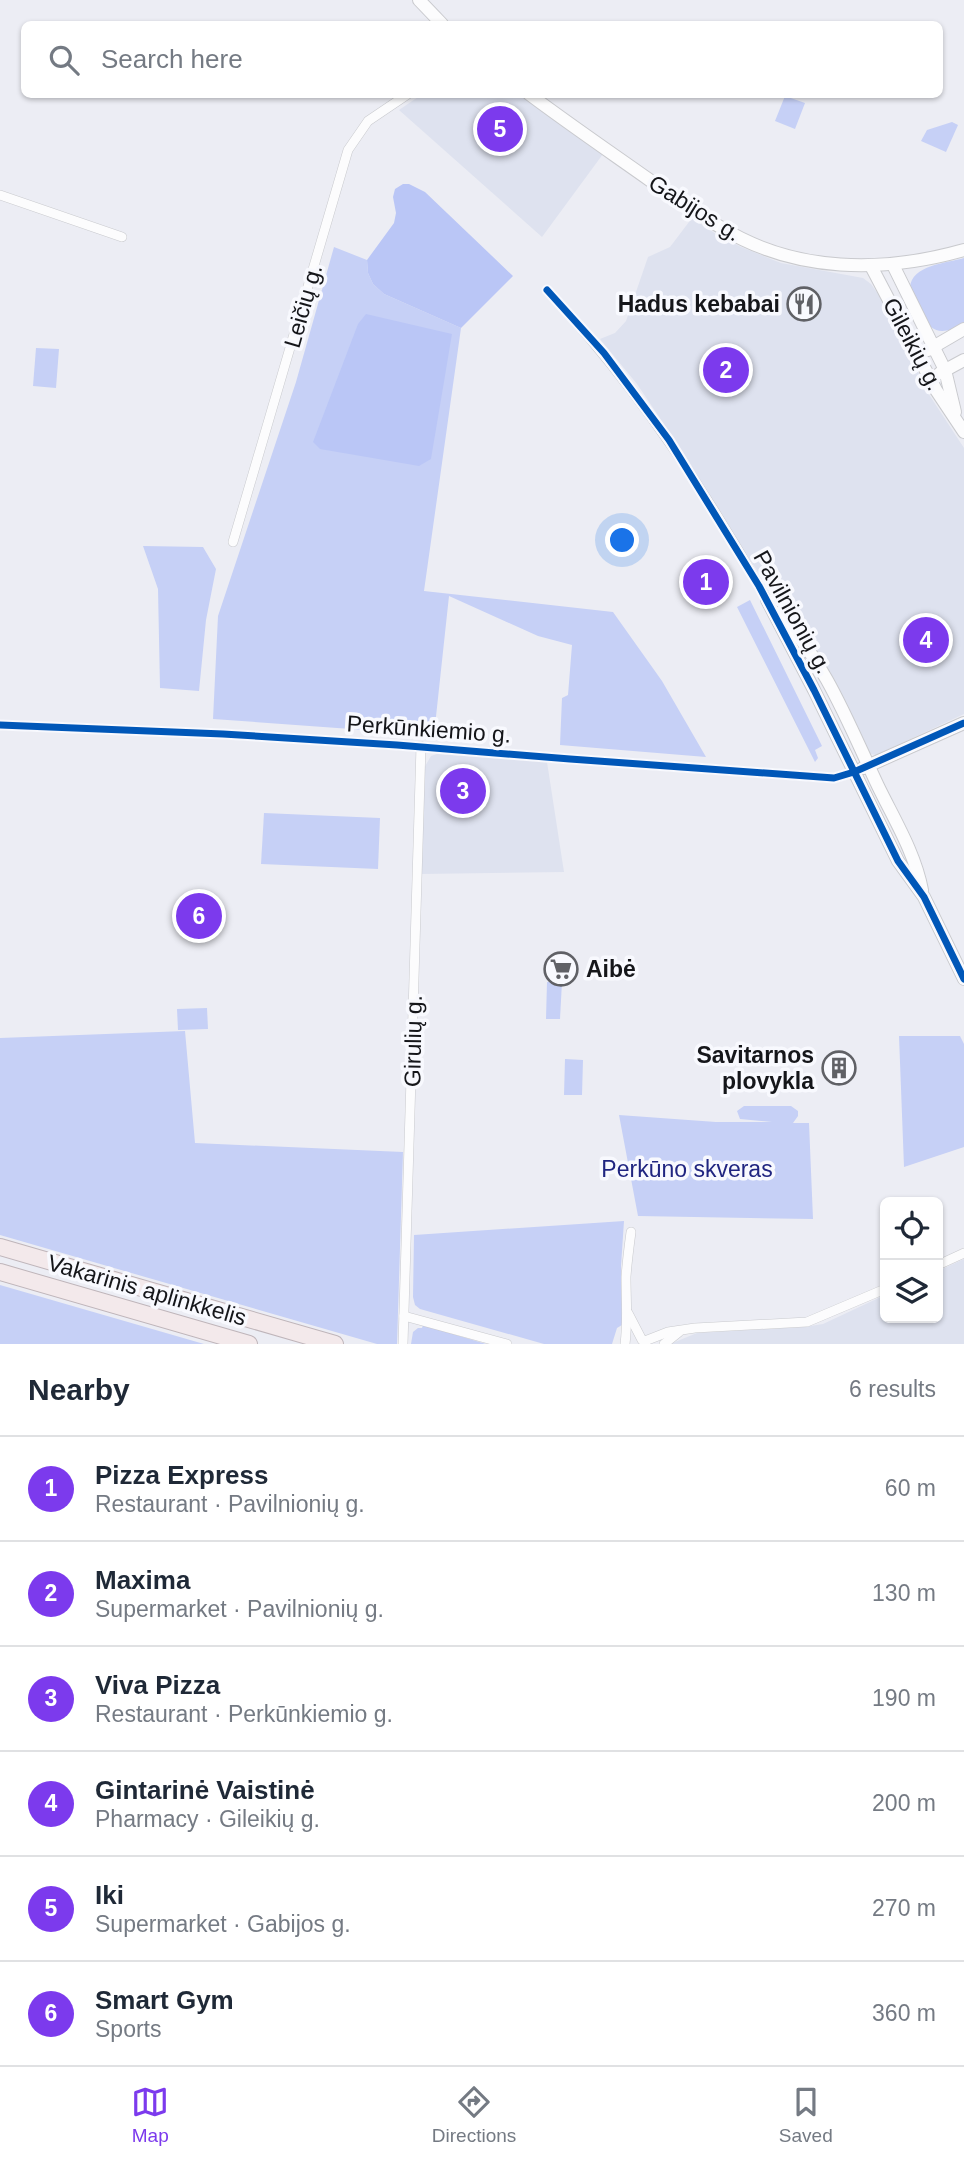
<!DOCTYPE html>
<html lang="en">
<head>
<meta charset="utf-8">
<style>
	:root { --surface:#fff; --page:#f2f2f3; --text:#1f2937; --muted:#747a83; --line:#e0e1e3; --accent:#7c3aed }
	body { margin:0; font-family:Arial,sans-serif; background:var(--page); color:var(--text) }
	.controls { position:absolute; right:21px; bottom:21px; display:grid; overflow:hidden; border-radius:10px; box-shadow:0 2px 5px #0004 }
	.controls button { width:63px; height:63px; display:grid; place-items:center; padding:0; border:0; border-bottom:2px solid var(--line); background:var(--surface); color:var(--text); font:35px sans-serif }
	.you { position:absolute; left:623px; top:541px; width:24px; height:24px; margin:-18px; border:5px solid #fff; border-radius:50%; background:#1a73e8; box-shadow:0 0 0 10px #1a73e833 }
	.badge { display:grid; place-items:center; width:46px; height:46px; border-radius:50%; background:var(--accent); color:#fff; font-size:23px; font-weight:700 }
	.pin { position:absolute; translate:-50% -50%; border:4px solid #fff; box-shadow:0 2px 7px #0006 }
	.list { margin:0; padding:0; list-style:none }
	h2 { display:flex; justify-content:space-between; align-items:center; height:91px; margin:0; padding:0 28px; font-size:30px }
	h2 small { font-size:23px; font-weight:400; color:var(--muted) }
	.list li { display:grid; grid-template-columns:46px 1fr auto; gap:21px; align-items:center; box-sizing:border-box; height:105px; padding:0 28px; border-top:2px solid var(--line) }
	.list b { display:block; font-size:26px; white-space:nowrap }
	.list p { margin:0; font-size:23px; white-space:nowrap; color:var(--muted) }
	.list em { font-size:23px; font-style:normal; color:var(--muted) }
	.icon { flex:none; width:38px; height:38px; fill:none; stroke:currentColor; stroke-width:2; stroke-linecap:round; stroke-linejoin:round }
	.map { position:relative; flex:none; width:964px; height:1344px; overflow:hidden }
	.search { position:absolute; background:var(--surface); box-shadow:0 2px 5px #0004; left:21px; right:21px; top:21px; height:77px; display:flex; align-items:center; gap:18px; box-sizing:border-box; padding:0 24px; border-radius:10px; color:var(--muted); font-size:26px }
	.sheet { height:721px; background:var(--surface) }
	nav { display:flex; justify-content:space-around; align-items:center; box-sizing:border-box; height:98px; border-top:2px solid var(--line); background:var(--surface); font-size:19px; color:var(--muted) }
	nav a { display:grid; justify-items:center; gap:4px }
	nav .on { color:var(--accent) }
	.map>svg:first-child { display:block }
	.built { fill:#dee2ef }
	.green { fill:#c6d0f6 }
	.forest { fill:#bac6f6 }
	.lines { fill:none; stroke-linecap:round; stroke-linejoin:round }
	.street-casing { stroke:#c9cace; stroke-width:10 }
	.secondary-casing { stroke:#c9cace; stroke-width:14 }
	.highway-casing { stroke:#bfb5ba; stroke-width:18 }
	.street { stroke:#fcfcfd; stroke-width:9 }
	.secondary { stroke:#fcfcfd; stroke-width:12 }
	.highway { stroke:#f3e9eb; stroke-width:16 }
	.cycleway-casing { stroke:#f8f9fe; stroke-width:11 }
	.cycleway { stroke:#0057b8; stroke-width:7 }
	.labels { text-anchor:middle; dominant-baseline:central; stroke-width:7; stroke-linejoin:round; paint-order:stroke }
	.street-label { font-size:23px; fill:#15161a; stroke:#f8f9fe }
	.poi-label { font-size:23px; font-weight:bold; fill:#15161a; stroke:#f8f9fe; text-anchor:end }
	.park-label { font-size:23px; fill:#202580; stroke:#f8f9fe }
</style>
</head>
<body>
<div class="map">
<svg width="964" height="1344" viewBox="0 0 964 1344">
	<rect width="100%" height="100%" fill="#ecedf4"/>
	<g class="built">
		<path d="M 421,95 L 519,95 L 603,154 L 542,237 L 399,110 Z"/>
		<path d="M 692,218 L 716,234 L 741,247 L 781,263 L 863,278 L 871,284 L 883,301 L 930,396 L 964,448 L 964,714 L 876,755 L 870,754 L 865,747 L 823,660 L 800,627 L 787,614 L 735,538 L 686,457 L 637,384 L 600,339 L 615,333 L 626,321 L 648,257 L 670,247 Z"/>
		<path d="M 437,754 L 547,762 L 564,872 L 421,874 L 424,768 L 431,756 Z"/>
		<path d="M 964,1259 L 964,1344 L 670,1344 L 697,1333 L 804,1327 L 823,1324 L 885,1295 L 885,1318 L 938,1318 L 938,1271 Z"/>
	</g>
	<g class="green">
		<path d="M 785,96 L 805,103 L 795,129 L 775,121 Z"/>
		<path d="M 952,122 L 958,125 L 946,152 L 921,141 L 927,130 Z"/>
		<path d="M 334,247 L 367,260 L 368,273 L 373,284 L 384,294 L 461,328 L 424,591 L 613,612 L 662,681 L 706,757 L 560,745 L 562,698 L 568,695 L 572,645 L 538,636 L 449,596 L 434,735 L 213,719 L 218,616 L 296,382 Z"/>
		<path d="M 964,258 L 964,324 C 926,344 925,317 910,288 C 911,265 947,263 964,258 Z"/>
		<path d="M 36,348 L 59,349 L 56,388 L 33,386 Z"/>
		<path d="M 143,546 L 203,547 L 216,569 L 206,620 L 199,691 L 160,688 L 158,589 Z"/>
		<path d="M 750,600 L 822,746 L 815,750 L 818,758 L 815,762 L 737,607 Z"/>
		<path d="M 264,813 L 380,818 L 378,869 L 261,864 Z"/>
		<path d="M 547,982 L 562,982 L 560,1019 L 546,1019 Z"/>
		<path d="M 207,1008 L 208,1029 L 178,1030 L 177,1009 Z"/>
		<path d="M 185,1031 L 195,1143 L 403,1152 L 397,1344 L 377,1344 L 0,1235 L 0,1038 Z"/>
		<path d="M 899,1036 L 960,1036 L 964,1044 L 964,1147 L 904,1167 Z"/>
		<path d="M 565,1059 L 583,1060 L 582,1095 L 564,1095 Z"/>
		<path d="M 744,1106 L 791,1106 L 798,1111 L 798,1116 L 793,1123 L 809,1123 L 813,1219 L 638,1216 L 619,1115 L 716,1122 L 772,1122 L 740,1119 L 737,1111 Z"/>
		<path d="M 624,1221 L 621,1266 L 622,1325 L 617,1328 L 612,1344 L 544,1344 L 420,1309 L 415,1305 L 413,1297 L 414,1235 Z"/>
		<path d="M 0,1285 L 204,1344 L 0,1344 Z"/>
		<path d="M 423,1325 L 486,1344 L 411,1344 L 413,1332 L 418,1328 L 422,1328 Z"/>
	</g>
	<g class="forest">
		<path d="M 403,184 L 409,184 L 425,192 L 513,276 L 461,328 L 384,294 L 373,284 L 368,273 L 367,260 L 394,223 L 396,213 L 393,197 L 395,189 Z"/>
		<path d="M 366,314 L 452,334 L 431,459 L 419,466 L 320,449 L 313,442 L 358,324 Z"/>
	</g>
	<g class="lines">
		<defs>
			<g id="street">
				<path d="M 0,195 L 122,237"/>
				<path d="M 547,290 C 634,383 705,489 767,600"/>
				<path d="M 233,542 L 348,150 L 368,121 L 408,94"/>
				<path d="M 0,725 L 223,734 L 397,745 L 570,759 L 834,778 L 854,772"/>
				<path d="M 938,1265 L 964,1253"/>
				<path d="M 628,1313 L 642,1340"/>
				<path d="M 404,1316 L 507,1344"/>
				<path d="M 645,1341 L 668,1332 L 695,1328 L 807,1322 L 885,1289"/>
				<path d="M 403,1344 L 421,746"/>
				<path d="M 625,1344 C 628,1321 626,1300 626,1277 C 627,1262 629,1247 631,1232"/>
				<path d="M 664,1344 L 679,1332"/>
			</g>
			<g id="secondary">
				<path d="M 419,0 L 442,24"/>
				<path d="M 529,94 C 569,124 610,152 651,181 C 674,197 697,214 722,228 C 796,273 883,273 964,250"/>
				<path d="M 893,265 L 945,370 L 955,412"/>
				<path d="M 871,266 L 936,390 L 964,432"/>
				<path d="M 928,350 L 964,329"/>
				<path d="M 940,373 L 964,360"/>
				<path d="M 767,600 L 814,690 L 898,861 L 924,897 L 964,979"/>
				<path d="M 779,613 C 825,661 850,727 878,786 C 894,819 915,853 922,890"/>
				<path d="M 863,768 L 964,723"/>
			</g>
			<g id="highway">
				<path d="M 0,1247 L 335,1344"/>
				<path d="M 0,1272 L 249,1344"/>
			</g>
		</defs>
		<use href="#street" class="street-casing"/>
		<use href="#secondary" class="secondary-casing"/>
		<use href="#highway" class="highway-casing"/>
		<use href="#street" class="street"/>
		<use href="#secondary" class="secondary"/>
		<use href="#highway" class="highway"/>
		<defs>
			<g id="cycleway">
				<path d="M 547,290 L 604,353 L 669,440 L 759,586 L 814,690 L 898,861 L 924,897 L 964,979"/>
				<path d="M 0,725 L 223,734 L 397,745 L 570,759 L 834,778 L 854,772 L 964,723"/>
			</g>
		</defs>
		<use href="#cycleway" class="cycleway-casing"/>
		<use href="#cycleway" class="cycleway"/>
	</g>
	<defs>
		<symbol id="restaurant-ring" viewBox="-11 -11 22 22"><circle r="9.5" fill="#f8f9fe" stroke="#606166" stroke-width="1.5"/><path d="M-5-6h1v4h1v-4h1v4h1v-4h1v5L-1.5 .5V6h-2V.5L-5-1ZM5-6V6H3V1.5H1.5Q1.5-4 5-6Z" fill="#606166"/></symbol>
		<symbol id="supermarket-ring" viewBox="-11 -11 22 22"><circle r="9.5" fill="#f8f9fe" stroke="#606166" stroke-width="1.5"/><path d="M-6-5.5h2.5l.6 2H6L4.5 2H-2.5L-4.4-4H-6ZM-1.5 3.2a1.3 1.3 0 1 0 .1 0ZM3 3.2a1.3 1.3 0 1 0 .1 0Z" fill="#606166"/></symbol>
		<symbol id="building-ring" viewBox="-11 -11 22 22"><circle r="9.5" fill="#f8f9fe" stroke="#606166" stroke-width="1.5"/><path d="M-4-6H4V6H1V3H-1V6H-4ZM-2.5-4.3h1.7v1.8h-1.7ZM.8-4.3h1.7v1.8H.8ZM-2.5-1h1.7V.8h-1.7ZM.8-1h1.7V.8H.8Z" fill="#606166"/></symbol>
	</defs>
	<g fill-rule="evenodd">
		<use href="#restaurant-ring" x="785" y="285" width="38" height="38"/>
		<use href="#supermarket-ring" x="542" y="950" width="38" height="38"/>
		<use href="#building-ring" x="820" y="1049" width="38" height="38"/>
	</g>
	<g class="labels">
		<g class="street-label">
			<text transform="translate(695 208) rotate(32)">Gabijos g.</text>
			<text transform="translate(303 306) rotate(-74)">Leičių g.</text>
			<text transform="translate(913 344) rotate(62)">Gileikių g.</text>
			<text transform="translate(793 612) rotate(61)">Pavilnionių g.</text>
			<text transform="translate(429 729) rotate(4)">Perkūnkiemio g.</text>
			<text transform="translate(413 1041) rotate(-89)">Girulių g.</text>
			<text transform="translate(147 1290) rotate(16)">Vakarinis aplinkkelis</text>
		</g>
		<g class="poi-label">
			<text x="780" y="304">Hadus kebabai</text>
			<text x="586" y="969" text-anchor="start">Aibė</text>
			<text x="814" y="1055">Savitarnos<tspan x="814" dy="26">plovykla</tspan></text>
		</g>
		<g class="park-label">
			<text x="687" y="1169">Perkūno skveras</text>
		</g>
	</g>
</svg>
<div class="controls">
<button><svg class="icon" aria-label="locate" viewBox="0 0 24 24"><circle cx="12" cy="12" r="6"/><path d="M12 2v4M12 18v4M2 12h4M18 12h4"/></svg></button>
<button><svg class="icon" aria-label="layers" viewBox="0 0 24 24"><path d="M12 4l9 5-9 5-9-5zM3 14l9 5 9-5"/></svg></button>
</div>
<div class="you"></div>
<div class="pin badge" style="left:706px;top:582px">1</div>
<div class="pin badge" style="left:726px;top:370px">2</div>
<div class="pin badge" style="left:463px;top:791px">3</div>
<div class="pin badge" style="left:926px;top:640px">4</div>
<div class="pin badge" style="left:500px;top:129px">5</div>
<div class="pin badge" style="left:199px;top:916px">6</div>
<div class="search"><svg class="icon" aria-label="search" viewBox="0 0 24 24"><circle cx="10" cy="10" r="6"/><path d="M15 15l6 6"/></svg>Search here</div>
</div>
<section class="sheet">
<h2>Nearby<small>6 results</small></h2>
<ul class="list">
<li><span class="badge">1</span><div><b>Pizza Express</b><p>Restaurant · Pavilnionių g.</p></div><em>60 m</em></li>
<li><span class="badge">2</span><div><b>Maxima</b><p>Supermarket · Pavilnionių g.</p></div><em>130 m</em></li>
<li><span class="badge">3</span><div><b>Viva Pizza</b><p>Restaurant · Perkūnkiemio g.</p></div><em>190 m</em></li>
<li><span class="badge">4</span><div><b>Gintarinė Vaistinė</b><p>Pharmacy · Gileikių g.</p></div><em>200 m</em></li>
<li><span class="badge">5</span><div><b>Iki</b><p>Supermarket · Gabijos g.</p></div><em>270 m</em></li>
<li><span class="badge">6</span><div><b>Smart Gym</b><p>Sports</p></div><em>360 m</em></li>
</ul>
</section>
<nav>
<a class="on"><svg class="icon" aria-label="map" viewBox="0 0 24 24"><path d="M3 6l6-2 6 2 6-2v14l-6 2-6-2-6 2zM9 4v14M15 6v14"/></svg>Map</a>
<a><svg class="icon" aria-label="directions" viewBox="0 0 24 24"><path d="M12 3l9 9-9 9-9-9zM9 14v-3h6M13 9l2 2-2 2"/></svg>Directions</a>
<a><svg class="icon" aria-label="saved" viewBox="0 0 24 24"><path d="M7 4h10v16l-5-4-5 4z"/></svg>Saved</a>
</nav>
</body>
</html>
